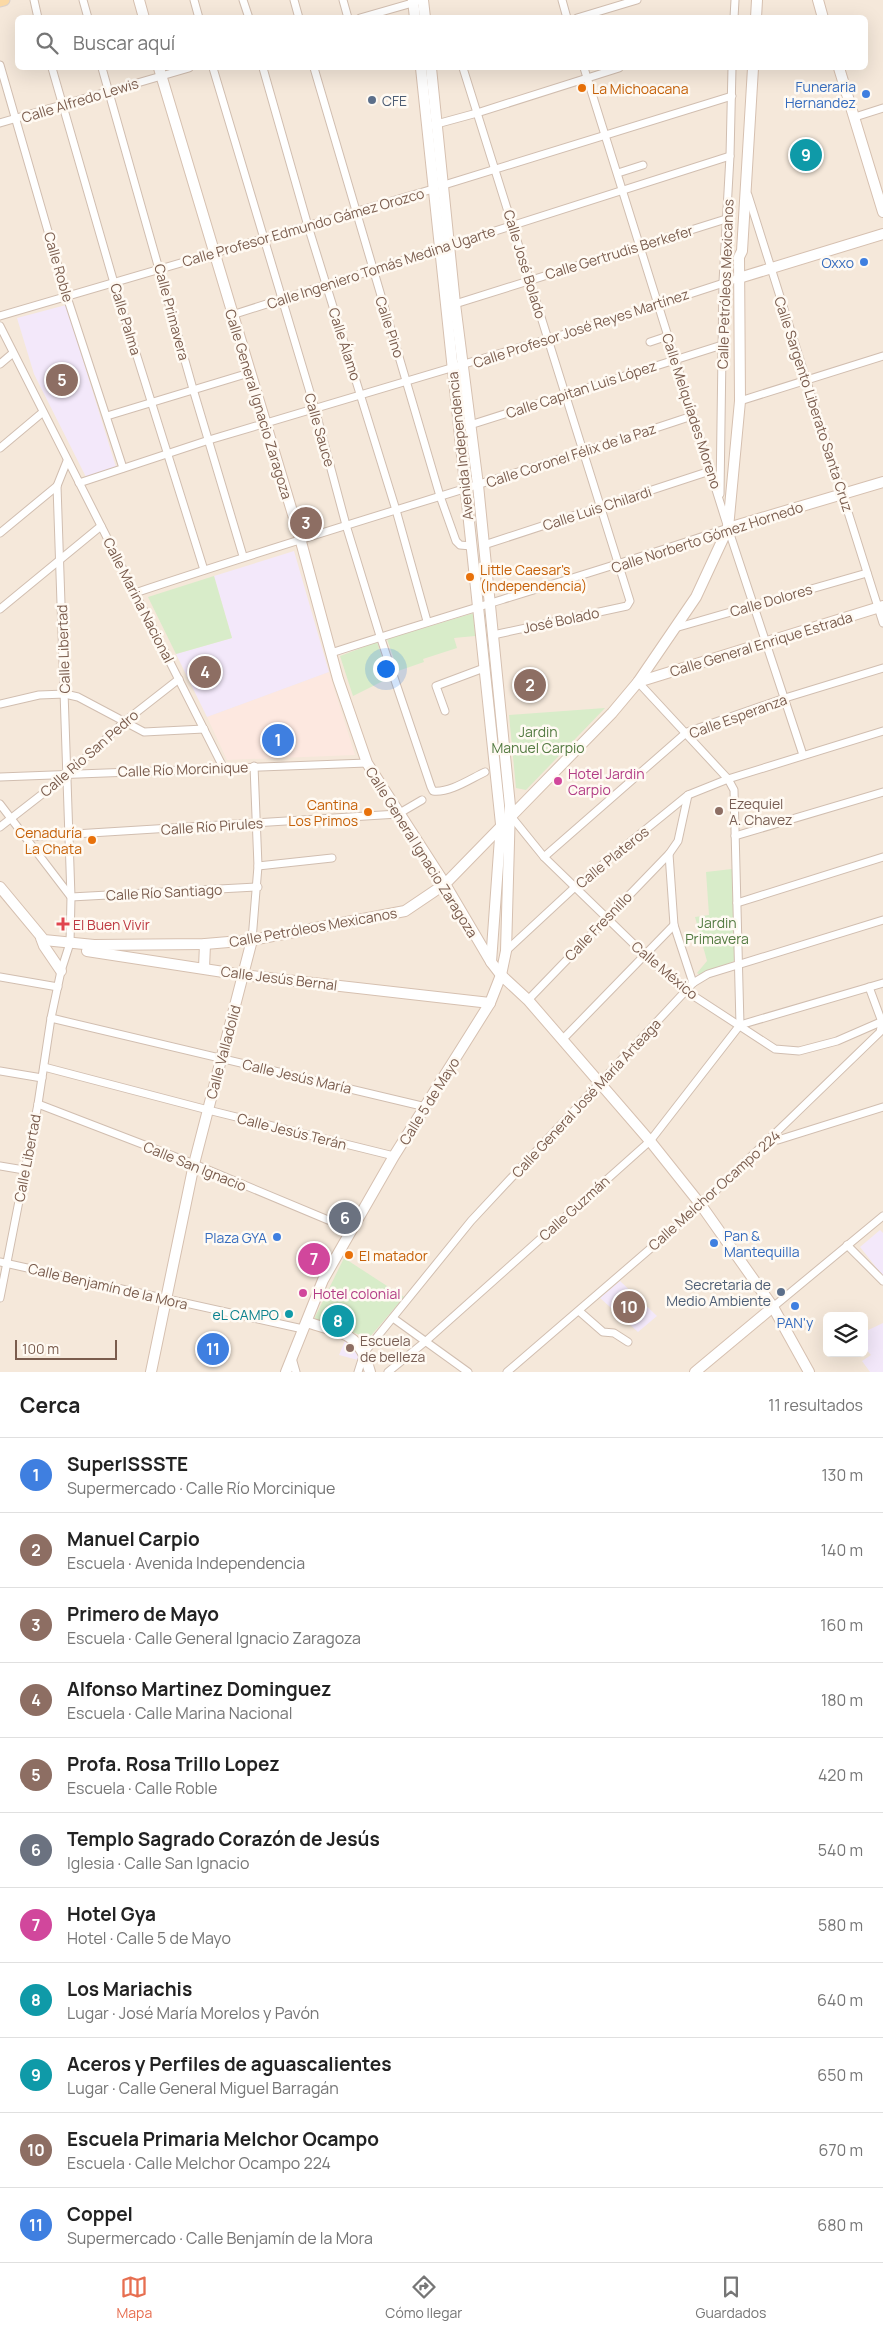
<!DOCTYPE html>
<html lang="es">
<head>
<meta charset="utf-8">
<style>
	:root { --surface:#fff; --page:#f2f2f2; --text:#222; --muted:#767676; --line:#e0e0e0; --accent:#e76f51 }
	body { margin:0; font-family:Manrope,sans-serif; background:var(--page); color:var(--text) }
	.controls { position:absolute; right:15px; bottom:15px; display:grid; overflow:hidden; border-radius:8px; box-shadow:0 5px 20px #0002 }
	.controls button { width:45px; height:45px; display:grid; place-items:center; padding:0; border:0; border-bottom:1px solid var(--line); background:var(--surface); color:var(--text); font:25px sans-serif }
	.scale { position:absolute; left:15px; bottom:12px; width:102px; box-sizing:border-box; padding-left:5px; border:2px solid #7a5c4d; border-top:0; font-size:14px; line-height:18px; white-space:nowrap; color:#7a5c4d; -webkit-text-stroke:4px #fffaf3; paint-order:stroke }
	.you { position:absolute; left:385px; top:668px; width:18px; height:18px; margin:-12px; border:4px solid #fff; border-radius:50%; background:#1a73e8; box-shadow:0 0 0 8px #1a73e833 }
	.badge { display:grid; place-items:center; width:32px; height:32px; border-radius:50%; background:var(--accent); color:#fff; font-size:16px; font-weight:700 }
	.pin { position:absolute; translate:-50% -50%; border:2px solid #fff; box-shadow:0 1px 5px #0006 }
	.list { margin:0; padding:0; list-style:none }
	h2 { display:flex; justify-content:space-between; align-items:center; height:65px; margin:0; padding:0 20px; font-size:21px }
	h2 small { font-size:16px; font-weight:400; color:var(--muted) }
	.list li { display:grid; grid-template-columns:32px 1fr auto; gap:15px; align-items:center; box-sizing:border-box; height:75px; padding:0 20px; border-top:1px solid var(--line) }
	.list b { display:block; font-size:19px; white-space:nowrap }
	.list p { margin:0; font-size:16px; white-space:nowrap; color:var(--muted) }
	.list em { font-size:16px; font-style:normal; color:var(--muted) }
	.icon { flex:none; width:28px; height:28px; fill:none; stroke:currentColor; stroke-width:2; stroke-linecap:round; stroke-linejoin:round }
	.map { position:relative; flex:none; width:883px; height:1372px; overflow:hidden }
	.search { position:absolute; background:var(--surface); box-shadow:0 5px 20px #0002; left:15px; right:15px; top:15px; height:55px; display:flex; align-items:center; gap:12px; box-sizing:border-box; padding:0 18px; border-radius:8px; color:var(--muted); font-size:19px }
	.sheet { height:890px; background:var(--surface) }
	nav { display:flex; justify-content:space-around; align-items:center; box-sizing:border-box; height:70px; border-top:1px solid var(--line); background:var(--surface); font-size:14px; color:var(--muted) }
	nav a { display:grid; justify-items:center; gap:2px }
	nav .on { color:var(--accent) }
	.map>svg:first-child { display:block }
	.residential { fill:#f5e8da; fill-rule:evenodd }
	.commercial { fill:#fde8e0 }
	.education { fill:#f3e8fa }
	.green { fill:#d8ecc9 }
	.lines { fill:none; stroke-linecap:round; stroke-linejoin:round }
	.street-casing { stroke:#d1beb0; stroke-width:9 }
	.secondary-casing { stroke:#d6c0b0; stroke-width:12 }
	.primary-casing { stroke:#dad1cd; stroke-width:13 }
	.street { stroke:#fff; stroke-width:7 }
	.secondary { stroke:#fff; stroke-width:10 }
	.primary { stroke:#fbd9a5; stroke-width:11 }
	.food-dot { fill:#e8710a; stroke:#fffaf3; stroke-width:2 }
	.shop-dot { fill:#3f7fe0; stroke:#fffaf3; stroke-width:2 }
	.service-dot { fill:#5c6f8a; stroke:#fffaf3; stroke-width:2 }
	.hotel-dot { fill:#d1479c; stroke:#fffaf3; stroke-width:2 }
	.education-dot { fill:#8d6e63; stroke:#fffaf3; stroke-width:2 }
	.health-dot { fill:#e0444e; stroke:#fffaf3; stroke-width:2 }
	.culture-dot { fill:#0f9aa8; stroke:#fffaf3; stroke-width:2 }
	.labels { text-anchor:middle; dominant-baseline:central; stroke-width:5; stroke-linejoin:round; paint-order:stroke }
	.shop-label { font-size:14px; fill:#366cbe; stroke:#fffaf3; text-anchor:end }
	.food-label { font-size:14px; fill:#c56008; stroke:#fffaf3; text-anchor:start }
	.street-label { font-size:14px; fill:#7a5c4d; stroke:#fffaf3 }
	.service-label { font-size:14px; fill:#4e5e75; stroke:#fffaf3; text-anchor:start }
	.park-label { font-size:14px; fill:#537a41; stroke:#fffaf3 }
	.hotel-label { font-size:14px; fill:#b23c85; stroke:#fffaf3; text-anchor:start }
	.education-label { font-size:14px; fill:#785e54; stroke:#fffaf3; text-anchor:start }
	.health-label { font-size:14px; fill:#be3a42; stroke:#fffaf3; text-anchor:start }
	.culture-label { font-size:14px; fill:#0d838f; stroke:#fffaf3; text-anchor:end }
</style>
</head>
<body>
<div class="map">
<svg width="883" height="1372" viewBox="0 0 883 1372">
	<rect width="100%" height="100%" fill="#fdf6ec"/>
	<path class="residential" d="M 0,0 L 883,0 L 883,1372 L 0,1372 ZM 18,18 L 866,18 L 866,68 L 18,68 ZM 827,1316 L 864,1316 L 864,1353 L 827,1353 Z"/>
	<path class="commercial" d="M 329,672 L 355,755 L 227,760 L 207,717 Z"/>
	<g class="education">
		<path d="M 66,305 L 116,467 L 86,477 L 34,374 L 17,318 Z"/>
		<path d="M 294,551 L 329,672 L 207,717 L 176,654 L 232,638 L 214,576 Z"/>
		<path d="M 880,1230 L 883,1233 L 883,1276 L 860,1247 Z"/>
		<path d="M 620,1281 L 657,1316 L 638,1332 L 600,1298 Z"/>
		<path d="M 883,1323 L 883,1372 L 870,1372 L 862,1361 L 871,1355 L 864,1347 L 864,1332 Z"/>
		<path d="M 345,1341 L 356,1343 L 359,1353 L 358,1360 L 339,1355 Z"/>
	</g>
	<g class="green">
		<path d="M 214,576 L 232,638 L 176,654 L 148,597 Z"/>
		<path d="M 474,613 L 475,636 L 454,638 L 457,648 L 423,659 L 424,662 L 398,671 L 387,639 Z"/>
		<path d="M 377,642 L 389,678 L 353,696 L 340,656 Z"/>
		<path d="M 605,708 L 526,790 L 516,788 L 509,715 Z"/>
		<path d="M 732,869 L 735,957 L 734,961 L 700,975 L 697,973 L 707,961 L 695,917 L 709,915 L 706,872 Z"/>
		<path d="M 344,1258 L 404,1297 L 369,1338 L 314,1319 Z"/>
	</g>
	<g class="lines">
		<defs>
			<g id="street">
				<path d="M 34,0 L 38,18"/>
				<path d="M 83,0 L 88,18"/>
				<path d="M 194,0 L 199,18"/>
				<path d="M 243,0 L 249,18"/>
				<path d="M 294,0 L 299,18"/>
				<path d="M 343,0 L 348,18"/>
				<path d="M 562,0 L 567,18"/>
				<path d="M 360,18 L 416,2"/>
				<path d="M 577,18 L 637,0"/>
				<path d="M 734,18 L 735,0"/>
				<path d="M 0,65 L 67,297 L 123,468"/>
				<path d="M 52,68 L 114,283 L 204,570"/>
				<path d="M 102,68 L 193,389 L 243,556"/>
				<path d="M 213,68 L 315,409 L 346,525 L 380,636 L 431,787 L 433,791 C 450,793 470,779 485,772"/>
				<path d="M 263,68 L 308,226 L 396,510 L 427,621"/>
				<path d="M 314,68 L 440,496 L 456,541 L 460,545 L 471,546"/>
				<path d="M 463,68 L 630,601 L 627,606 L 493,635"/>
				<path d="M 584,68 L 728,528 L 803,755"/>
				<path d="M 855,117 L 883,108"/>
				<path d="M 0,123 L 189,68"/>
				<path d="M 433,125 L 477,113 L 619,68"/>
				<path d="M 618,173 L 643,165"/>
				<path d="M 444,185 L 732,96"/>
				<path d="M 748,195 L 883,623"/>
				<path d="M 455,304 L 726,219"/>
				<path d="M 232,315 L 730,156"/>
				<path d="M 0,316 L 433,189"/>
				<path d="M 0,326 L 223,767"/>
				<path d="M 650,342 L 668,336"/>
				<path d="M 0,364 L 13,353"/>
				<path d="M 740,401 L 883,356"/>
				<path d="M 107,416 L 249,373"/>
				<path d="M 470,425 L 722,345"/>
				<path d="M 0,448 L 43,412"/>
				<path d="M 79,483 L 209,440 L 582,329 L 739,278"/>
				<path d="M 720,494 L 723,282 L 730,156 L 732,68"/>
				<path d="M 0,533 L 57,486"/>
				<path d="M 484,545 L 710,471"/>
				<path d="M 135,593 C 320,531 507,478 692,416"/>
				<path d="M 0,609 L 101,526"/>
				<path d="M 675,628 L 867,573"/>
				<path d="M 331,653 C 463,610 596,573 728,528"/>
				<path d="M 638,682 L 728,779 L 734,790 L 740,1025"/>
				<path d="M 0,704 L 39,695 L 65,694 L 78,697 L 144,732 L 204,729"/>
				<path d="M 445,711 L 436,686 L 484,668"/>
				<path d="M 0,777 L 367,763"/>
				<path d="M 688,795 L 678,841 L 669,854 L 674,925 L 693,983"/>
				<path d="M 0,804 L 71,897 L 258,887"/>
				<path d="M 510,815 L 544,857 L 645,955 L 686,991 L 775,1049 L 799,1051 L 837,1041 L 883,1021"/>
				<path d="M 0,827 L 68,774 L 124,722 L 179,679"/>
				<path d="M 735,836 L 883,792"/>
				<path d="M 26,837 L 398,814 L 422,800"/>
				<path d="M 544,857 L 687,732 L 785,698 L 883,668"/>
				<path d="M 258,866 L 332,858"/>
				<path d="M 737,903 L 883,857"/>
				<path d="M 252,940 L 258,866 L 254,766"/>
				<path d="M 506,951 L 575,887 L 688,795 L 728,779 L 883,731"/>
				<path d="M 0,977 L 58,987"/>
				<path d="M 528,1000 L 669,854"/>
				<path d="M 51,1018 L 426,1107"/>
				<path d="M 740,1025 L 883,983"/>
				<path d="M 562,1040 L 674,925"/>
				<path d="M 44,1067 L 208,1110 L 394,1156"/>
				<path d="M 0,1071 L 42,1078"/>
				<path d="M 38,1104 L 194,1164 L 352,1230"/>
				<path d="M 771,1139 L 778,1140 L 883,1107"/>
				<path d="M 0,1166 L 24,1170"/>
				<path d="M 847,1245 L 883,1281"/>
				<path d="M 0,1262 L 303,1329"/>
				<path d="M 0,1298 L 38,1104 L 51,1018 L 61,971 L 70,943 L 71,897 L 57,486 L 67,461"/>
				<path d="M 773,1307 L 883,1216"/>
				<path d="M 579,1311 L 603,1332 L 614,1333 L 628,1342"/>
				<path d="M 393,1318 L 468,1372"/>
				<path d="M 292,1358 L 296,1372"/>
				<path d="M 358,1372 L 364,1353 L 471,1221 L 693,983 L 708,974 L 883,920"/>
				<path d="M 388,1372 L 426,1341 L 650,1141 L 740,1025"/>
				<path d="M 507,1372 L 701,1205 L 880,1032 L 882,1022 L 869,987"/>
			</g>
			<g id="secondary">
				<path d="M 139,0 L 144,18"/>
				<path d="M 413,0 L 415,18"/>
				<path d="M 423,0 L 425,18"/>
				<path d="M 818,0 L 823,18"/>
				<path d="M 756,18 L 757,0"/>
				<path d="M 159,68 L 300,538 L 338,679 L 367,763 L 445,884 L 491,962 L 501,975 L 528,1000 L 650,1141 L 701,1205 L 773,1307 L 809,1372"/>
				<path d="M 421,68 L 501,824 L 491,962"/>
				<path d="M 839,68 L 883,212"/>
				<path d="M 739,278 L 883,234"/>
				<path d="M 728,528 L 883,482"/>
				<path d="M 638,682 L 883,606"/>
				<path d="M 0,887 L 44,940 L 94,945 L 205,944 L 252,940 L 405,911 L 445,884 L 612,713 L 638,682 L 696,597 L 728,528 L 740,401 L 739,257 L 742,251 L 753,68"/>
				<path d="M 41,938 L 44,946 L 61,971"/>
				<path d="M 87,951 L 243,975 L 490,1003"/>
				<path d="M 204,968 L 205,944"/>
				<path d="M 307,1322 C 344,1335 358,1330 370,1372"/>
				<path d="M 151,1372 L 194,1164 L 252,940"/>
				<path d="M 286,1372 L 323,1280 L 339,1252 L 394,1156 L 490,1003 L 501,975 L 506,951 L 510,806 L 478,485 L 455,304 L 431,68"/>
				<path d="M 695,1372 L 773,1307"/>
			</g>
			<path id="primary" d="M 0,1 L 4,0"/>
		</defs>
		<use href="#street" class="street-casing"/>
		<use href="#secondary" class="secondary-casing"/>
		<use href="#primary" class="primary-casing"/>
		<use href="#street" class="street"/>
		<use href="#secondary" class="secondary"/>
		<use href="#primary" class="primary"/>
	</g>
	<g class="food-dot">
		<circle cx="582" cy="88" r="5"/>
		<circle cx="470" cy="577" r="5"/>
		<circle cx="368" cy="812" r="5"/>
		<circle cx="92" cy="840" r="5"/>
		<circle cx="349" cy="1255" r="5"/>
	</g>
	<g class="shop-dot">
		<circle cx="866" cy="94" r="5"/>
		<circle cx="864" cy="262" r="5"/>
		<circle cx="277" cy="1237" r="5"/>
		<circle cx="714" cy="1243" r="5"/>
		<circle cx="795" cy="1306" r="5"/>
	</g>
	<g class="service-dot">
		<circle cx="372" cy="100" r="5"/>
		<circle cx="781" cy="1292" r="5"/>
	</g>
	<g class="hotel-dot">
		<circle cx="558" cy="781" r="5"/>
		<circle cx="303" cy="1293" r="5"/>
	</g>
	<g class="education-dot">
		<circle cx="719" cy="811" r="5"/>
		<circle cx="350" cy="1348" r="5"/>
	</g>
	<path class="health-dot" d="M60.5 916.5h5v5h5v5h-5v5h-5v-5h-5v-5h5z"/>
	<circle class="culture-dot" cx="289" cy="1314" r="5"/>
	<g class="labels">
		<g class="shop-label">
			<text x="856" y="86">Funeraria<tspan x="856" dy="16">Hernandez</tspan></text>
			<text x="854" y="262">Oxxo</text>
			<text x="724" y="1235" text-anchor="start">Pan &amp;<tspan x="724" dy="16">Mantequilla</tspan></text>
			<text x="267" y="1237">Plaza GYA</text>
			<text x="795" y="1322" text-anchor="middle">PAN'y</text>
		</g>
		<g class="food-label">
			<text x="592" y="88">La Michoacana</text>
			<text x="480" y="569">Little Caesar's<tspan x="480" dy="16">(Independencia)</tspan></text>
			<text x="358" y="804" text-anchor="end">Cantina<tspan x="358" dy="16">Los Primos</tspan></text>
			<text x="82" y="832" text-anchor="end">Cenaduría<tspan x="82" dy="16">La Chata</tspan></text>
			<text x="359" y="1255">El matador</text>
		</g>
		<g class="street-label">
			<text transform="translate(80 100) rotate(-17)">Calle Alfredo Lewis</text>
			<text transform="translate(303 227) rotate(-16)">Calle Profesor Edmundo Gámez Orozco</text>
			<text transform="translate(619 252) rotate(-17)">Calle Gertrudis Berkefer</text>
			<text transform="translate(525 264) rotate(73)">Calle José Bolado</text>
			<text transform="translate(59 267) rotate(74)">Calle Roble</text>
			<text transform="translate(381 267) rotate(-18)">Calle Ingeniero Tomás Medina Ugarte</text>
			<text transform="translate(725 284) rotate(-88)">Calle Petróleos Mexicanos</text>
			<text transform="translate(172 312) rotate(75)">Calle Primavera</text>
			<text transform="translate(126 319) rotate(73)">Calle Palma</text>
			<text transform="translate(390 327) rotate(72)">Calle Pino</text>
			<text transform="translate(581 328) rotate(-18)">Calle Profesor José Reyes Martínez</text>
			<text transform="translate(345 344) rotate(72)">Calle Álamo</text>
			<text transform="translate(581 389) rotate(-18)">Calle Capitan Luis López</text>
			<text transform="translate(259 404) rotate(73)">Calle General Ignacio Zaragoza</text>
			<text transform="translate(814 404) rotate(72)">Calle Sargento Liberato Santa Cruz</text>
			<text transform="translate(692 411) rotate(72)">Calle Melquíades Moreno</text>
			<text transform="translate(320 430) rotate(74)">Calle Sauce</text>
			<text transform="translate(460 446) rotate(-96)">Avenida Independencia</text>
			<text transform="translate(571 455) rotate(-18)">Calle Coronel Félix de la Paz</text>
			<text transform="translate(597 508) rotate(-18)">Calle Luis Chilardi</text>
			<text transform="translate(707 537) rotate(-18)">Calle Norberto Gómez Hornedo</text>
			<text transform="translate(139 600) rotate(63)">Calle Marina Nacional</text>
			<text transform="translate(771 600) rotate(-16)">Calle Dolores</text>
			<text transform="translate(561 620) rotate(-12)">José Bolado</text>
			<text transform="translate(761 644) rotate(-17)">Calle General Enrique Estrada</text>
			<text transform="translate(63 649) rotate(-92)">Calle Libertad</text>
			<text transform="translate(738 716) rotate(-20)">Calle Esperanza</text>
			<text transform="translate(89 753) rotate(-41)">Calle Río San Pedro</text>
			<text transform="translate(183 769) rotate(-2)">Calle Río Morcinique</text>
			<text transform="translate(212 826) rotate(-4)">Calle Río Pirules</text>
			<text transform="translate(422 852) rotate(58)">Calle General Ignacio Zaragoza</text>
			<text transform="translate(612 857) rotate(-39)">Calle Plateros</text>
			<text transform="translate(164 892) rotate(-3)">Calle Río Santiago</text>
			<text transform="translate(598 926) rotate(-46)">Calle Fresnillo</text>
			<text transform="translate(313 927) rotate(-10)">Calle Petróleos Mexicanos</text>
			<text transform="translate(665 970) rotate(40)">Calle México</text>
			<text transform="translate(279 978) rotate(7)">Calle Jesús Bernal</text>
			<text transform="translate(223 1052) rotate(-75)">Calle Valladolid</text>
			<text transform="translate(297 1076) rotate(13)">Calle Jesús María</text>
			<text transform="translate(586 1098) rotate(-47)">Calle General José María Arteaga</text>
			<text transform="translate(429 1101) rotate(-58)">Calle 5 de Mayo</text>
			<text transform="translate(292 1131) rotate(14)">Calle Jesús Terán</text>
			<text transform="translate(27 1158) rotate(-79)">Calle Libertad</text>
			<text transform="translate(195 1166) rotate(22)">Calle San Ignacio</text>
			<text transform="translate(714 1190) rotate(-42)">Calle Melchor Ocampo 224</text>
			<text transform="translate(574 1208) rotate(-42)">Calle Guzmán</text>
			<text transform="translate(108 1286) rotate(13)">Calle Benjamín de la Mora</text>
		</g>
		<g class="service-label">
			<text x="382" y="100">CFE</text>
			<text x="771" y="1284" text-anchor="end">Secretaria de<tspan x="771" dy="16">Medio Ambiente</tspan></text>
		</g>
		<g class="park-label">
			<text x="538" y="731">Jardin<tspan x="538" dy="16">Manuel Carpio</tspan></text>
			<text x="717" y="922">Jardin<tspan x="717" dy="16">Primavera</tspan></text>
		</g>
		<g class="hotel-label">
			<text x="568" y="773">Hotel Jardin<tspan x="568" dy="16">Carpio</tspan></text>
			<text x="313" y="1293">Hotel colonial</text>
		</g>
		<g class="education-label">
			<text x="729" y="803">Ezequiel<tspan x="729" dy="16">A. Chavez</tspan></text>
			<text x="360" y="1340">Escuela<tspan x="360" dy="16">de belleza</tspan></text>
		</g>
		<g class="health-label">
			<text x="73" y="924">El Buen Vivir</text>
		</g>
		<g class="culture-label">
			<text x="279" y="1314">eL CAMPO</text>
		</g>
	</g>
</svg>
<div class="controls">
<button><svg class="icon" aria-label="layers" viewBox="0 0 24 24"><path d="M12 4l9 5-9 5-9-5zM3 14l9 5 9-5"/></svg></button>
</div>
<div class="scale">100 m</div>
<div class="you"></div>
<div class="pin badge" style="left:278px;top:740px;background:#3f7fe0">1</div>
<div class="pin badge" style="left:530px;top:685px;background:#8d6e63">2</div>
<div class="pin badge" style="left:306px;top:523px;background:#8d6e63">3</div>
<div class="pin badge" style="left:205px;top:672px;background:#8d6e63">4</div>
<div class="pin badge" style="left:62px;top:380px;background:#8d6e63">5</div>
<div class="pin badge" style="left:345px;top:1218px;background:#6b7280">6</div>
<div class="pin badge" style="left:314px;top:1259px;background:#d1479c">7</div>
<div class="pin badge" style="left:338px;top:1321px;background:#0f9aa8">8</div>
<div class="pin badge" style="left:806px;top:155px;background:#0f9aa8">9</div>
<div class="pin badge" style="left:629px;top:1307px;background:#8d6e63">10</div>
<div class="pin badge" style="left:213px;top:1349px;background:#3f7fe0">11</div>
<div class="search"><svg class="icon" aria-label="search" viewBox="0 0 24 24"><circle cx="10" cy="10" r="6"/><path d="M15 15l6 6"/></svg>Buscar aquí</div>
</div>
<section class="sheet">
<h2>Cerca<small>11 resultados</small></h2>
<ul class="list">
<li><span class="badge" style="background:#3f7fe0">1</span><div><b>SuperISSSTE</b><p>Supermercado · Calle Río Morcinique</p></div><em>130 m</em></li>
<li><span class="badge" style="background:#8d6e63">2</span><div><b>Manuel Carpio</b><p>Escuela · Avenida Independencia</p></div><em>140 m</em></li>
<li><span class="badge" style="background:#8d6e63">3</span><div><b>Primero de Mayo</b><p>Escuela · Calle General Ignacio Zaragoza</p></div><em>160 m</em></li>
<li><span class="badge" style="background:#8d6e63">4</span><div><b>Alfonso Martinez Dominguez</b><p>Escuela · Calle Marina Nacional</p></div><em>180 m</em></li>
<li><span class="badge" style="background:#8d6e63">5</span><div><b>Profa. Rosa Trillo Lopez</b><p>Escuela · Calle Roble</p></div><em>420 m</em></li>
<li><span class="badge" style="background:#6b7280">6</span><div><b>Templo Sagrado Corazón de Jesús</b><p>Iglesia · Calle San Ignacio</p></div><em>540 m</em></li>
<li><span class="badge" style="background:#d1479c">7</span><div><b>Hotel Gya</b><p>Hotel · Calle 5 de Mayo</p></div><em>580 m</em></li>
<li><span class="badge" style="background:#0f9aa8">8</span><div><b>Los Mariachis</b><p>Lugar · José María Morelos y Pavón</p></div><em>640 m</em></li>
<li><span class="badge" style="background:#0f9aa8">9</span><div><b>Aceros y Perfiles de aguascalientes</b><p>Lugar · Calle General Miguel Barragán</p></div><em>650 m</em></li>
<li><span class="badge" style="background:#8d6e63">10</span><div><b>Escuela Primaria Melchor Ocampo</b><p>Escuela · Calle Melchor Ocampo 224</p></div><em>670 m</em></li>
<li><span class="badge" style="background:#3f7fe0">11</span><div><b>Coppel</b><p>Supermercado · Calle Benjamín de la Mora</p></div><em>680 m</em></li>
</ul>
</section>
<nav>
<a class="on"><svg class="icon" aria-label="map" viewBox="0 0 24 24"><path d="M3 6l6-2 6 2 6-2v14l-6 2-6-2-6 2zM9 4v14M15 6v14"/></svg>Mapa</a>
<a><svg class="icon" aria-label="directions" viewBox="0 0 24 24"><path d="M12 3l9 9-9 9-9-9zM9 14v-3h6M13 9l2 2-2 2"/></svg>Cómo llegar</a>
<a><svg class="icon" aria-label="saved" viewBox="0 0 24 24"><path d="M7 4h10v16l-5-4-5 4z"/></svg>Guardados</a>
</nav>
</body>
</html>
